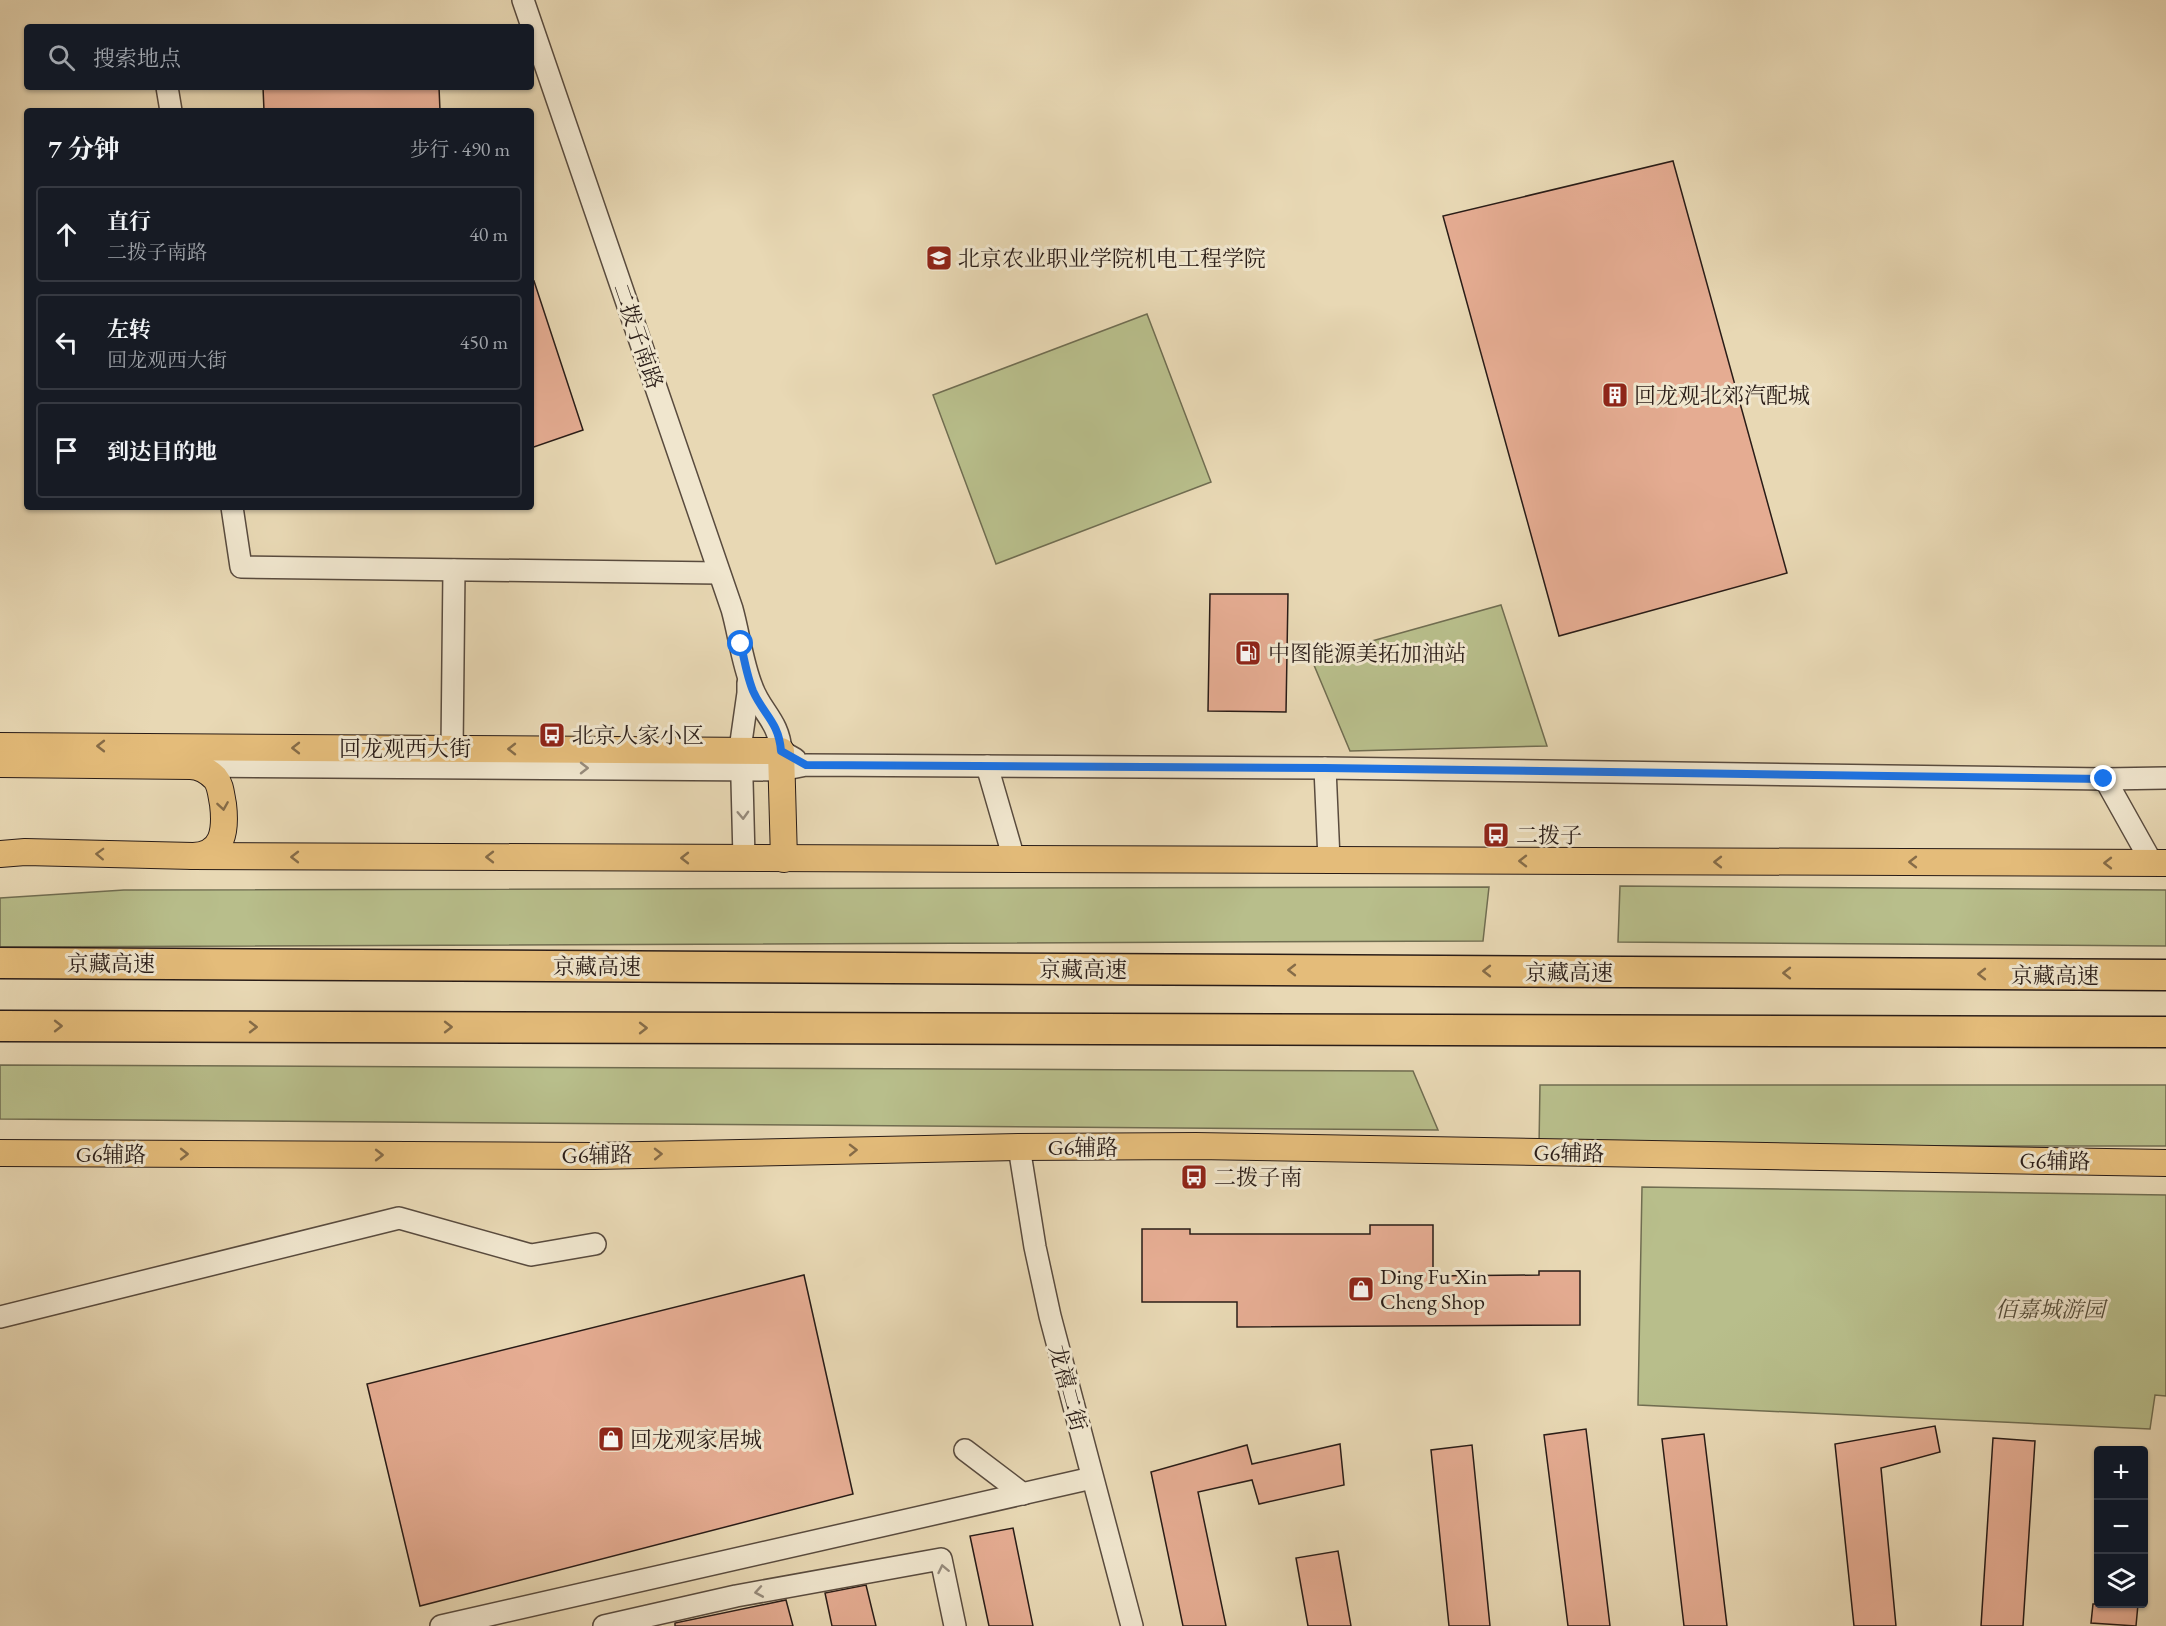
<!DOCTYPE html>
<html lang="zh">
<head>
<meta charset="utf-8">
<style>
	:root { --surface:#171b24; --page:#20242c; --text:#f1f3f6; --muted:#9ea1a6; --line:#363941 }
	body { margin:0; font-family:"EB Garamond","Noto Serif SC",serif; background:var(--page); color:var(--text) }
	.controls { position:absolute; right:18px; bottom:18px; display:grid; overflow:hidden; border-radius:6px; box-shadow:0 2px 4px #0004 }
	.controls button { width:54px; height:54px; display:grid; place-items:center; padding:0; border:0; border-bottom:2px solid var(--line); background:var(--surface); color:var(--text); font:30px sans-serif }
	.stop { position:absolute; width:18px; height:18px; margin:-14px; border:4px solid #1a73e8; border-radius:50%; background:#fff }
	.stop.end { background:#1a73e8; border-color:#fff; box-shadow:0 2px 6px #0008 }
	.list { margin:0; padding:0; list-style:none }
	h2 { display:flex; justify-content:space-between; align-items:center; height:78px; margin:0; padding:0 24px; font-size:26px }
	h2 small { font-size:20px; font-weight:400; color:var(--muted) }
	.list li { display:grid; grid-template-columns:39px 1fr auto; gap:18px; align-items:center; box-sizing:border-box; height:96px; margin:0 12px 12px; padding:0 12px; border:2px solid var(--line); border-radius:6px }
	.list b { display:block; font-size:22px; white-space:nowrap }
	.list p { margin:0; font-size:20px; white-space:nowrap; color:var(--muted) }
	.list em { font-size:20px; font-style:normal; color:var(--muted) }
	.icon { flex:none; width:33px; height:33px; fill:none; stroke:currentColor; stroke-width:2; stroke-linecap:round; stroke-linejoin:round }
	.map { position:relative; flex:none; width:2166px; height:1626px; overflow:hidden }
	.search { position:absolute; background:var(--surface); box-shadow:0 2px 4px #0004; left:24px; top:24px; width:510px; height:66px; display:flex; align-items:center; gap:15px; box-sizing:border-box; padding:0 21px; border-radius:6px; color:var(--muted); font-size:22px }
	.panel { position:absolute; background:var(--surface); box-shadow:0 2px 4px #0004; left:24px; top:108px; width:510px; height:402px; border-radius:6px }
	.map>svg:first-child { display:block }
	.green { fill:#b8be8b; stroke:#706d51; stroke-width:1.5 }
	.building { fill:#e5ac92; stroke:#291c17; stroke-width:1.5 }
	.lines { fill:none; stroke-linecap:round; stroke-linejoin:round }
	.minor-casing { stroke:#594b3e; stroke-width:24 }
	.major-casing { stroke:#291c17; stroke-width:28 }
	.highway-casing { stroke:#291c17; stroke-width:33 }
	.minor { stroke:#f0e6ce; stroke-width:21 }
	.major { stroke:#e4bc7a; stroke-width:26 }
	.highway { stroke:#e4bc7a; stroke-width:30 }
	.oneway { stroke:#866c48 }
	.oneway2 { stroke:#968b7c }
	.route { stroke:#1a73e8; stroke-width:8 }
	.labels { text-anchor:middle; dominant-baseline:central; stroke-width:6; stroke-linejoin:round; paint-order:stroke }
	.poi-label { font-size:22px; fill:#291c17; stroke:#f0e6ce; text-anchor:start }
	.street-label { font-size:22px; fill:#291c17; stroke:#f0e6ce }
	.park-label { font-size:22px; font-style:italic; fill:#544d3a; stroke:#f0e6ce }
</style>
</head>
<body>
<div class="map">
<svg width="2166" height="1626" viewBox="0 0 2166 1626">
	<rect width="100%" height="100%" fill="#e8d8b4"/>
	<filter id="stains"><feTurbulence type="fractalNoise" baseFrequency=".00333" numOctaves="4"/><feColorMatrix values="0 0 0 0 .2 0 0 0 0 .09 0 0 0 0 .02 0 0 0 .5 -.17"/></filter>
	<radialGradient id="worn" r=".72"><stop offset=".6" stop-color="#630" stop-opacity="0"/><stop offset="1" stop-color="#630" stop-opacity=".3"/></radialGradient>
	<g class="green">
		<path d="M 1147,314 L 1211,482 L 996,564 L 933,395 Z"/>
		<path d="M 1501,605 L 1547,746 L 1350,751 L 1311,658 Z"/>
		<path d="M 1620,886 L 2166,890 L 2166,946 L 1618,942 Z"/>
		<path d="M 1489,887 L 1483,941 L 0,947 L 0,898 L 124,890 Z"/>
		<path d="M 0,1065 L 1413,1071 L 1438,1130 L 0,1119 Z"/>
		<path d="M 1540,1085 L 2166,1085 L 2166,1146 L 1539,1146 Z"/>
		<path d="M 1642,1187 L 2166,1195 L 2166,1396 L 2155,1395 L 2150,1429 L 1638,1405 Z"/>
	</g>
	<g class="building">
		<path d="M 263,87 L 439,87 L 440,111 L 264,111 Z"/>
		<path d="M 1673,161 L 1787,573 L 1559,636 L 1443,216 Z"/>
		<path d="M 534,281 L 583,430 L 531,448 L 531,282 Z"/>
		<path d="M 1210,594 L 1288,594 L 1286,712 L 1208,711 Z"/>
		<path d="M 1370,1225 L 1433,1225 L 1433,1276 L 1539,1275 L 1539,1271 L 1580,1271 L 1580,1325 L 1237,1327 L 1237,1302 L 1142,1302 L 1142,1229 L 1190,1229 L 1190,1234 L 1370,1234 Z"/>
		<path d="M 804,1275 L 853,1494 L 420,1606 L 367,1384 Z"/>
		<path d="M 1935,1426 L 1940,1452 L 1881,1468 L 1896,1626 L 1854,1626 L 1835,1444 Z"/>
		<path d="M 1586,1429 L 1610,1626 L 1568,1626 L 1544,1435 Z"/>
		<path d="M 1704,1434 L 1727,1626 L 1684,1626 L 1662,1439 Z"/>
		<path d="M 1993,1438 L 2035,1441 L 2023,1626 L 1981,1626 Z"/>
		<path d="M 1340,1444 L 1344,1485 L 1259,1504 L 1252,1480 L 1198,1492 L 1226,1626 L 1183,1626 L 1151,1472 L 1247,1445 L 1252,1464 Z"/>
		<path d="M 1472,1445 L 1490,1626 L 1449,1626 L 1431,1450 Z"/>
		<path d="M 1013,1528 L 1033,1626 L 989,1626 L 970,1536 Z"/>
		<path d="M 1338,1551 L 1351,1626 L 1308,1626 L 1296,1558 Z"/>
		<path d="M 866,1585 L 876,1626 L 832,1626 L 825,1593 Z"/>
		<path d="M 786,1600 L 793,1626 L 675,1626 L 675,1623 Z"/>
		<path d="M 2093,1604 L 2138,1604 L 2136,1626 L 2091,1623 Z"/>
	</g>
	<g class="lines">
		<defs>
			<g id="minor">
				<path d="M 523,0 L 732,609 C 739,634 742,662 752,687 C 761,712 779,721 781,751 L 795,759"/>
				<path d="M 167,87 L 171,111"/>
				<path d="M 232,507 L 241,567 L 719,573"/>
				<path d="M 452,749 L 454,570"/>
				<path d="M 193,766 L 781,770 L 806,765 L 1325,768 L 2105,779 L 2166,778"/>
				<path d="M 987,766 L 1014,859"/>
				<path d="M 1325,768 L 1329,860"/>
				<path d="M 2105,779 L 2152,863"/>
				<path d="M 744,858 L 741,742 L 748,693 L 748,683"/>
				<path d="M 1019,1147 L 1035,1247 L 1050,1316 L 1132,1626"/>
				<path d="M 0,1317 L 399,1218 L 531,1255 L 595,1244"/>
				<path d="M 965,1450 L 1023,1494"/>
				<path d="M 441,1626 L 1092,1478"/>
				<path d="M 604,1626 L 736,1596 L 941,1559 L 955,1626"/>
			</g>
			<g id="major">
				<path d="M 0,746 L 781,751 L 784,859"/>
				<path d="M 0,764 L 190,766 C 199,766 208,771 215,778 C 221,785 221,795 223,804 C 226,829 224,855 193,856"/>
				<path d="M 0,854 L 25,852 L 193,856 L 2166,863"/>
				<path d="M 0,1153 L 594,1156 L 1019,1147 L 1196,1146 L 2166,1163"/>
			</g>
			<g id="highway">
				<path d="M 0,963 L 2166,975"/>
				<path d="M 0,1026 L 2166,1032"/>
			</g>
		</defs>
		<use href="#minor" class="minor-casing"/>
		<use href="#major" class="major-casing"/>
		<use href="#highway" class="highway-casing"/>
		<use href="#minor" class="minor"/>
		<use href="#major" class="major"/>
		<use href="#highway" class="highway"/>
	</g>
	<defs><path id="oneway-chevron" d="M-2-3.5L2.5 0L-2 3.5" fill="none" stroke-width="1.6" stroke-linecap="round" stroke-linejoin="round" transform="scale(1.5)"/></defs>
	<g class="oneway">
		<use href="#oneway-chevron" transform="translate(101 746) rotate(-180)"/>
		<use href="#oneway-chevron" transform="translate(296 748) rotate(-180)"/>
		<use href="#oneway-chevron" transform="translate(512 749) rotate(-180)"/>
		<use href="#oneway-chevron" transform="translate(223 806) rotate(81)"/>
		<use href="#oneway-chevron" transform="translate(100 854) rotate(-178)"/>
		<use href="#oneway-chevron" transform="translate(295 857) rotate(-180)"/>
		<use href="#oneway-chevron" transform="translate(490 857) rotate(-180)"/>
		<use href="#oneway-chevron" transform="translate(685 858) rotate(-180)"/>
		<use href="#oneway-chevron" transform="translate(1523 861) rotate(-180)"/>
		<use href="#oneway-chevron" transform="translate(1718 862) rotate(-180)"/>
		<use href="#oneway-chevron" transform="translate(1913 862) rotate(-180)"/>
		<use href="#oneway-chevron" transform="translate(2108 863) rotate(-180)"/>
		<use href="#oneway-chevron" transform="translate(1292 970) rotate(-180)"/>
		<use href="#oneway-chevron" transform="translate(1487 971) rotate(-180)"/>
		<use href="#oneway-chevron" transform="translate(1787 973) rotate(-180)"/>
		<use href="#oneway-chevron" transform="translate(1982 974) rotate(-180)"/>
		<use href="#oneway-chevron" transform="translate(58 1026)"/>
		<use href="#oneway-chevron" transform="translate(253 1027)"/>
		<use href="#oneway-chevron" transform="translate(448 1027)"/>
		<use href="#oneway-chevron" transform="translate(643 1028)"/>
		<use href="#oneway-chevron" transform="translate(853 1150) rotate(-1)"/>
		<use href="#oneway-chevron" transform="translate(184 1154)"/>
		<use href="#oneway-chevron" transform="translate(658 1154) rotate(-1)"/>
		<use href="#oneway-chevron" transform="translate(379 1155)"/>
	</g>
	<g class="oneway2">
		<use href="#oneway-chevron" transform="translate(584 768)"/>
		<use href="#oneway-chevron" transform="translate(743 815) rotate(88)"/>
		<use href="#oneway-chevron" transform="translate(943 1569) rotate(-102)"/>
		<use href="#oneway-chevron" transform="translate(759 1592) rotate(170)"/>
	</g>
	<g class="lines">
		<path class="route" d="M 741,644 C 744,660 747,676 753,691 C 763,714 779,722 781,751 L 806,765 L 1325,768 L 2104,779"/>
	</g>
	<defs>
		<symbol id="university-square" viewBox="-11 -11 22 22"><rect x="-9" y="-9" width="18" height="18" rx="4" fill="#8f2418" stroke="#f0e6ce"/><path d="M0-5L7-2L0 1L-7-2ZM-4 1L0 2.5L4 1V4Q0 6-4 4Z" fill="#fff"/></symbol>
		<symbol id="building-square" viewBox="-11 -11 22 22"><rect x="-9" y="-9" width="18" height="18" rx="4" fill="#8f2418" stroke="#f0e6ce"/><path d="M-4-6H4V6H1V3H-1V6H-4ZM-2.5-4.3h1.7v1.8h-1.7ZM.8-4.3h1.7v1.8H.8ZM-2.5-1h1.7V.8h-1.7ZM.8-1h1.7V.8H.8Z" fill="#fff"/></symbol>
		<symbol id="fuel-square" viewBox="-11 -11 22 22"><rect x="-9" y="-9" width="18" height="18" rx="4" fill="#8f2418" stroke="#f0e6ce"/><path d="M-5.5-6h7V0h2V4h1.3V-2.5L3-4.5l.8-.8L6-3V5H2.5V1h-1V6h-7ZM-4.2-4.7v3.2H.2V-4.7Z" fill="#fff"/></symbol>
		<symbol id="bus-square" viewBox="-11 -11 22 22"><rect x="-9" y="-9" width="18" height="18" rx="4" fill="#8f2418" stroke="#f0e6ce"/><path d="M-5-6H5V4H4V6H2V4H-2V6H-4V4H-5ZM-3.5-4V0h7V-4ZM-3.5 1.2v1.5H-2V1.2ZM2 1.2v1.5H3.5V1.2Z" fill="#fff"/></symbol>
		<symbol id="shop-square" viewBox="-11 -11 22 22"><rect x="-9" y="-9" width="18" height="18" rx="4" fill="#8f2418" stroke="#f0e6ce"/><path d="M-5-2.5h2.3a2.7 3.5 0 0 1 5.4 0H5L5.5 6h-11ZM-1.5-2.5h3a1.5 2.3 0 0 0-3 0Z" fill="#fff"/></symbol>
	</defs>
	<g fill-rule="evenodd">
		<use href="#university-square" x="924" y="243" width="30" height="30"/>
		<use href="#building-square" x="1600" y="380" width="30" height="30"/>
		<use href="#fuel-square" x="1233" y="638" width="30" height="30"/>
		<use href="#bus-square" x="537" y="720" width="30" height="30"/>
		<use href="#bus-square" x="1481" y="820" width="30" height="30"/>
		<use href="#bus-square" x="1179" y="1162" width="30" height="30"/>
		<use href="#shop-square" x="1346" y="1274" width="30" height="30"/>
		<use href="#shop-square" x="596" y="1424" width="30" height="30"/>
	</g>
	<g class="labels">
		<g class="poi-label">
			<text x="958" y="258">北京农业职业学院机电工程学院</text>
			<text x="1634" y="395">回龙观北郊汽配城</text>
			<text x="1268" y="653">中图能源美拓加油站</text>
			<text x="572" y="735">北京人家小区</text>
			<text x="1516" y="835">二拨子</text>
			<text x="1214" y="1177">二拨子南</text>
			<text x="1380" y="1276">Ding Fu Xin<tspan x="1380" dy="25">Cheng Shop</tspan></text>
			<text x="630" y="1439">回龙观家居城</text>
		</g>
		<g class="street-label">
			<text transform="translate(638 336) rotate(71)">二拨子南路</text>
			<text x="405" y="748">回龙观西大街</text>
			<text x="111" y="963">京藏高速</text>
			<text x="597" y="966">京藏高速</text>
			<text x="1083" y="969">京藏高速</text>
			<text x="1569" y="972">京藏高速</text>
			<text x="2055" y="975">京藏高速</text>
			<text x="1083" y="1147">G6辅路</text>
			<text transform="translate(1569 1153) rotate(1)">G6辅路</text>
			<text x="111" y="1154">G6辅路</text>
			<text transform="translate(597 1155) rotate(-1)">G6辅路</text>
			<text transform="translate(2055 1161) rotate(1)">G6辅路</text>
			<text transform="translate(1068 1388) rotate(75)">龙禧二街</text>
		</g>
		<g class="park-label">
			<text x="2050" y="1309">佰嘉城游园</text>
		</g>
	</g>
	<rect width="100%" height="100%" filter="url(#stains)"/>
	<rect width="100%" height="100%" fill="url(#worn)"/>
</svg>
<div class="controls">
<button>+</button>
<button>−</button>
<button><svg class="icon" aria-label="layers" viewBox="0 0 24 24"><path d="M12 4l9 5-9 5-9-5zM3 14l9 5 9-5"/></svg></button>
</div>
<div class="stop" style="left:741px;top:644px"></div>
<div class="stop end" style="left:2104px;top:779px"></div>
<div class="search"><svg class="icon" aria-label="search" viewBox="0 0 24 24"><circle cx="10" cy="10" r="6"/><path d="M15 15l6 6"/></svg>搜索地点</div>
<section class="panel">
<h2>7 分钟<small>步行 · 490 m</small></h2>
<ul class="list">
<li><svg class="icon" aria-label="ahead" viewBox="0 0 24 24"><path d="M12 20V5M6 11l6-6 6 6"/></svg><div><b>直行</b><p>二拨子南路</p></div><em>40 m</em></li>
<li><svg class="icon" aria-label="left" viewBox="0 0 24 24"><path d="M17 20v-9H6M10 6l-5 5 5 5"/></svg><div><b>左转</b><p>回龙观西大街</p></div><em>450 m</em></li>
<li><svg class="icon" aria-label="arrive" viewBox="0 0 24 24"><path d="M6 21V4h12l-3 4 3 4H6"/></svg><div><b>到达目的地</b></div></li>
</ul>
</section>
</div>
</body>
</html>
